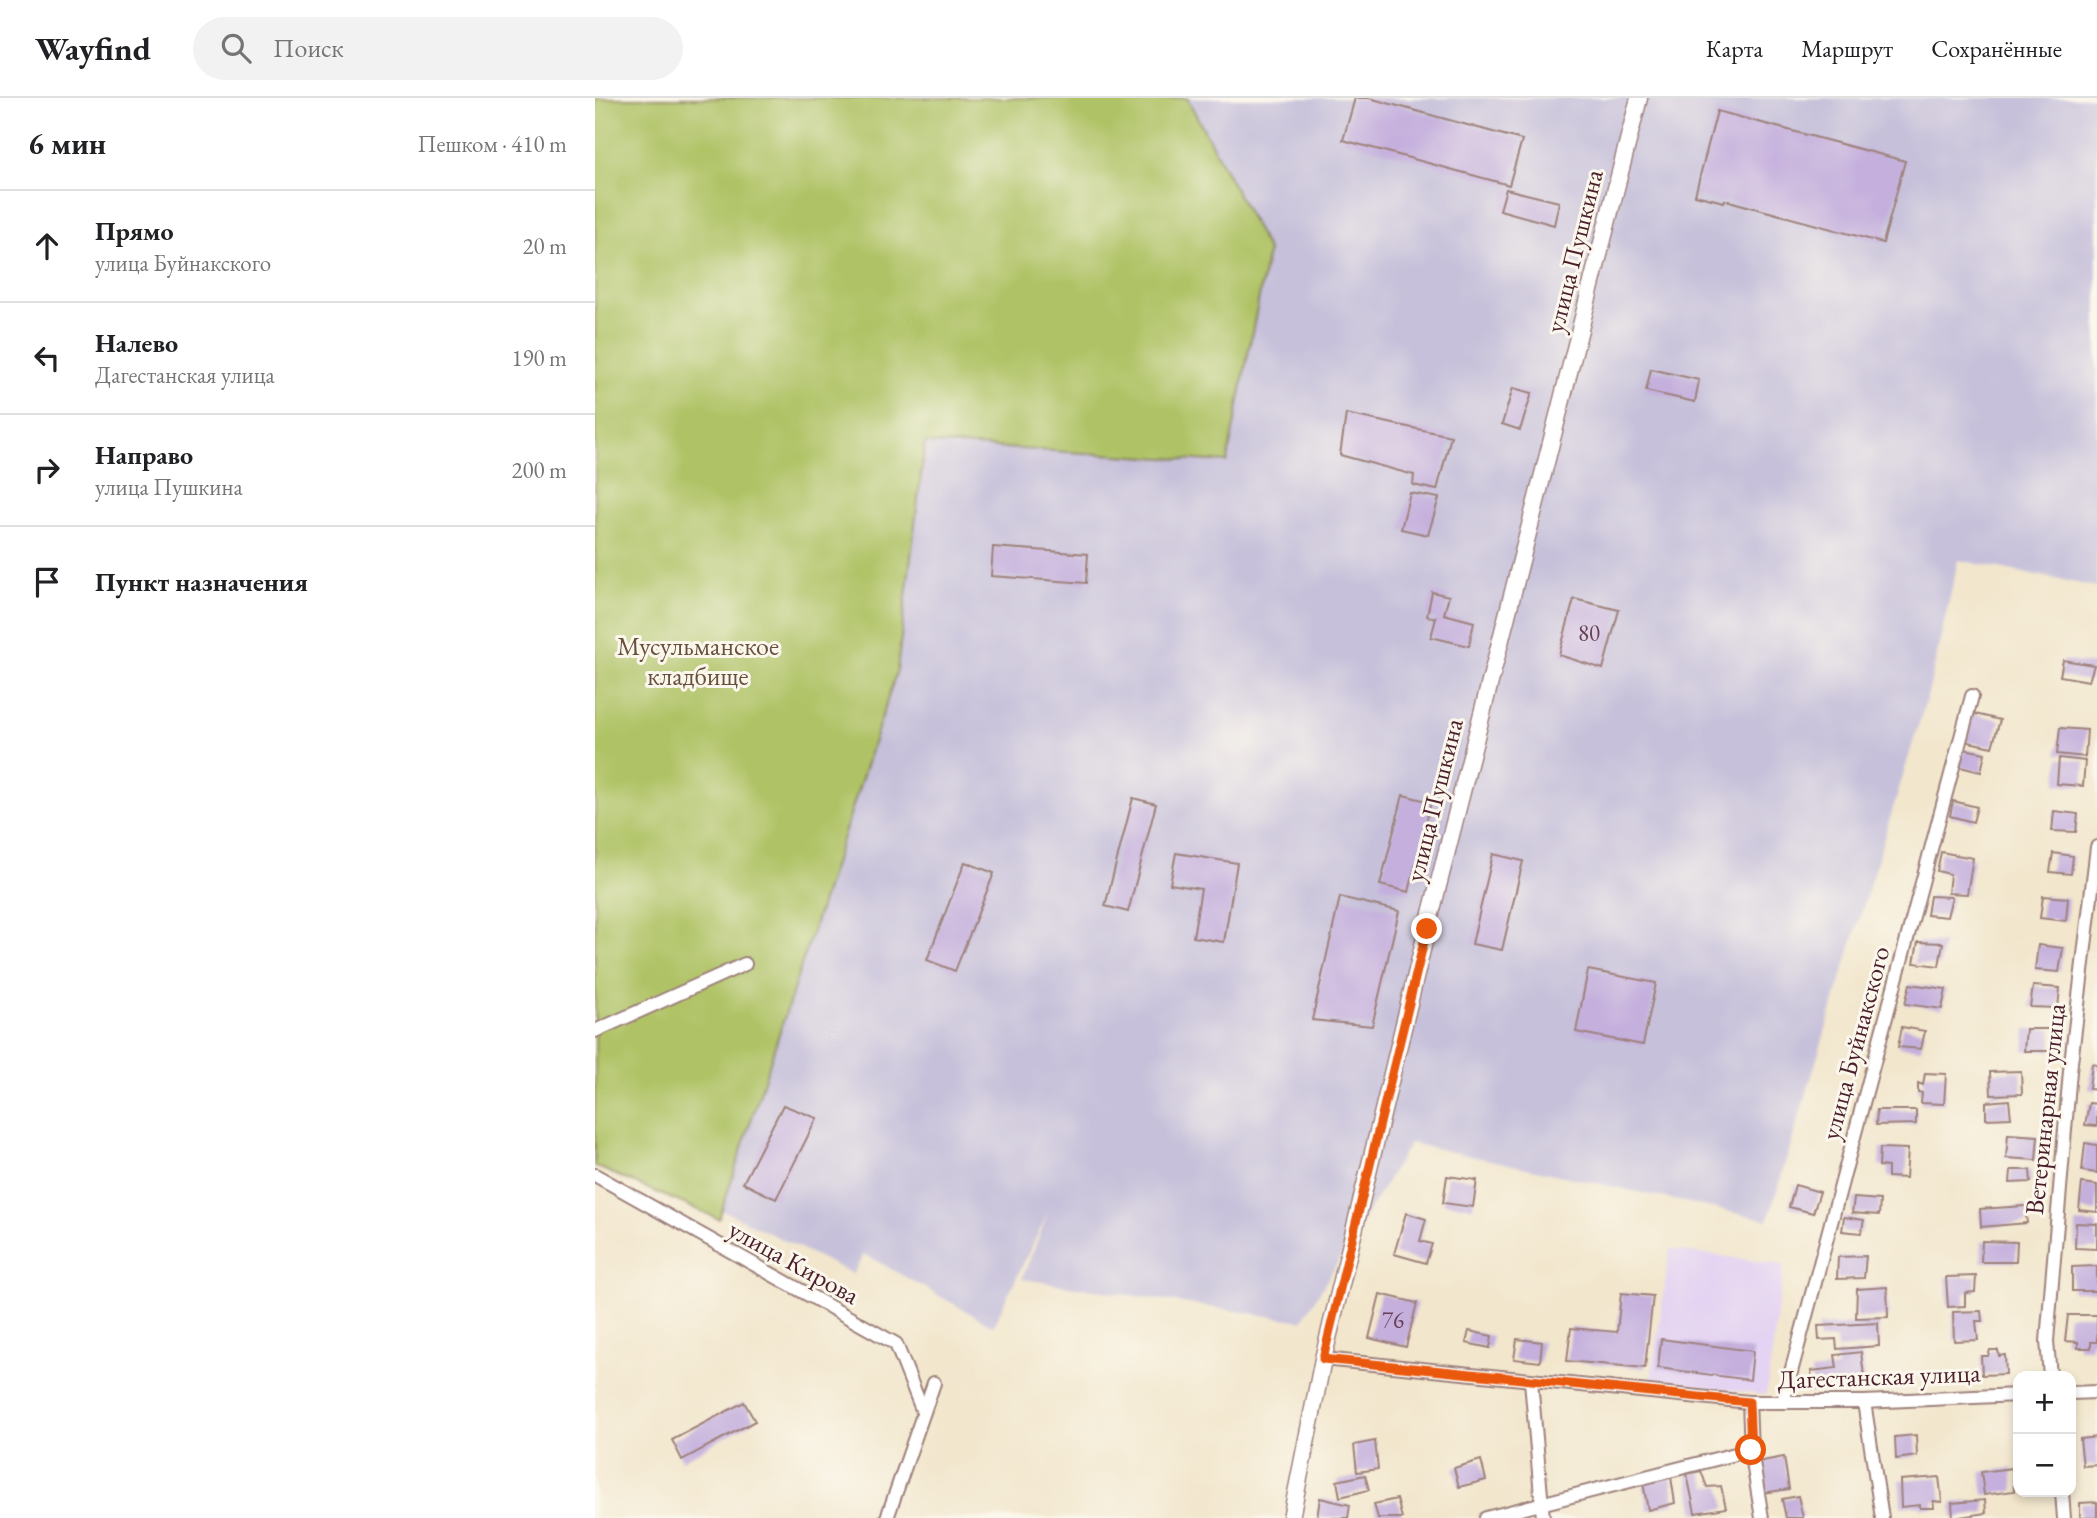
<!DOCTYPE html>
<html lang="ru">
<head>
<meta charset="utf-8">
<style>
	:root { --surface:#fff; --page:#f2f2f2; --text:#202124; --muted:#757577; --line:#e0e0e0 }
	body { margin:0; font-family:"EB Garamond",serif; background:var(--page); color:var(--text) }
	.controls { position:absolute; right:21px; bottom:21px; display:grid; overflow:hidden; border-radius:14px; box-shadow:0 4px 10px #0003 }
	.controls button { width:63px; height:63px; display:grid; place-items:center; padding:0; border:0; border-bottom:2px solid var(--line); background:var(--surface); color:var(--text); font:35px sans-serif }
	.stop { position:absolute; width:21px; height:21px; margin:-16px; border:5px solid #ea580c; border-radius:50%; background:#fff }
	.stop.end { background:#ea580c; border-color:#fff; box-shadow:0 2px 7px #0008 }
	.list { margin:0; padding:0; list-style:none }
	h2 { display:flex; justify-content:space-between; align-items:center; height:91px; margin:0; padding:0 28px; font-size:30px }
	h2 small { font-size:23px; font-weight:400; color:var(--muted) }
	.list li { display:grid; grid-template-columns:46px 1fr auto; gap:21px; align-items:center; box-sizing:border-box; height:112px; padding:0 28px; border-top:2px solid var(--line) }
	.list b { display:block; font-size:26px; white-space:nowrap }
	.list p { margin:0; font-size:23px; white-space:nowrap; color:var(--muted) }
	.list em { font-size:23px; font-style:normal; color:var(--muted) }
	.icon { flex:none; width:38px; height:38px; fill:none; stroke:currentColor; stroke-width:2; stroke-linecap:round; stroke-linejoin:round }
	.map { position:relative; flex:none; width:1502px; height:1420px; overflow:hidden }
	header { display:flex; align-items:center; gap:42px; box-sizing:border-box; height:98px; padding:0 35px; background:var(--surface); border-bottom:2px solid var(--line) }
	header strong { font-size:33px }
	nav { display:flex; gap:38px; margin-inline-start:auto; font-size:24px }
	.search { width:490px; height:63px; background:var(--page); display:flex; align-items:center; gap:18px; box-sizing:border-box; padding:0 24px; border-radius:38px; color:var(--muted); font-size:26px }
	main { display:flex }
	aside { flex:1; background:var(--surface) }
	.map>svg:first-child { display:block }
	.built { fill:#e4d3f2 }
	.industrial { fill:#c6c0da }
	.green { fill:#afc265; stroke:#7c7048; stroke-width:2 }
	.building { fill:#c4afdd }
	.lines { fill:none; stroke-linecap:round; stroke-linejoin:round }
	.minor-casing { stroke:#9e827c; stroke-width:16 }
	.tertiary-casing { stroke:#9e827c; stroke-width:19 }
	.minor { stroke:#fff; stroke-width:12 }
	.tertiary { stroke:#fff; stroke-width:16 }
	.route { stroke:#ea580c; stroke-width:9 }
	.labels { text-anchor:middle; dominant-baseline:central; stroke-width:6; stroke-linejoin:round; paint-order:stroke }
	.number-label { font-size:23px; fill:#684358 }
	.street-label { font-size:26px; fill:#4a1f2b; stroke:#fbf7ec }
	.park-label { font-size:26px; fill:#68503c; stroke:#fbf7ec }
</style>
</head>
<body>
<header>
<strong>Wayfind</strong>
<div class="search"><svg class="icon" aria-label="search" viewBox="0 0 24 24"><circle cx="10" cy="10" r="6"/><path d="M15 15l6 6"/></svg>Поиск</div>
<nav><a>Карта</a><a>Маршрут</a><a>Сохранённые</a></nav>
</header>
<main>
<aside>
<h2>6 мин<small>Пешком · 410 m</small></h2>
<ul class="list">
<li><svg class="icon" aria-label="ahead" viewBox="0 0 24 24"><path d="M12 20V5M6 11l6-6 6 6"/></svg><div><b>Прямо</b><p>улица Буйнакского</p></div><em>20 m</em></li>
<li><svg class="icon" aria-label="left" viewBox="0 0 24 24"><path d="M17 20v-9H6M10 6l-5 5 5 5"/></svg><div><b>Налево</b><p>Дагестанская улица</p></div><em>190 m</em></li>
<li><svg class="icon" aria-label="right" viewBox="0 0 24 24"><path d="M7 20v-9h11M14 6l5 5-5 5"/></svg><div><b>Направо</b><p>улица Пушкина</p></div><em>200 m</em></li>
<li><svg class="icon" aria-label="arrive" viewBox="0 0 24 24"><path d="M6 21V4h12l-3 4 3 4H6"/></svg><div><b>Пункт назначения</b></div></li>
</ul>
</aside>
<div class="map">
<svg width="1502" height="1420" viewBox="0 0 1502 1420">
	<rect width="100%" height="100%" fill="#fbf7ec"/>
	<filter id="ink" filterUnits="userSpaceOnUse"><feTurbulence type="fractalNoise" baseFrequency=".0143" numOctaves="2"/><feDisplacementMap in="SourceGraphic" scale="14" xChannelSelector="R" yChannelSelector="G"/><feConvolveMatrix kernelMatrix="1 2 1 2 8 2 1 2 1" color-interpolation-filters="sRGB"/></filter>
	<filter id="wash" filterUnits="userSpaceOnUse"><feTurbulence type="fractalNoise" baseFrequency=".00686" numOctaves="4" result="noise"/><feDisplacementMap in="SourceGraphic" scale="28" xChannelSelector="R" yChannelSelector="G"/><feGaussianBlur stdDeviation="1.57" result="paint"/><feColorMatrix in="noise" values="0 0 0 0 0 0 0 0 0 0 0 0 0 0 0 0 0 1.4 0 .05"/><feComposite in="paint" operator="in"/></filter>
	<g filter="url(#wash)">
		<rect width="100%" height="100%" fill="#f2e6cc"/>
		<path class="built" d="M 1075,1151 L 1189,1167 L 1171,1297 L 1056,1281 Z"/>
		<path class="industrial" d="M 572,0 L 1502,0 L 1502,489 L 1363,462 L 1334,592 L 1173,1122 L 815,1045 L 707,1223 L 427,1181 L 454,1113 L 398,1228 L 269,1156 L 258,1176 L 119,1108 L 309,336 Z"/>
		<path class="green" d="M 0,0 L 592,0 L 673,153 L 632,364 L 330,345 L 302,572 L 124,1121 L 0,1068 Z"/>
		<g id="blocks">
			<g class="building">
				<path d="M 760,0 L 774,0 L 927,42 L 914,87 L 748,42 Z"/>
				<path d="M 1122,13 L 1310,63 L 1288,145 L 1130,102 L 1129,104 L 1100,97 Z"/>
				<path d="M 911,91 L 964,104 L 959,127 L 905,112 Z"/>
				<path d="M 1056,271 L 1104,282 L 1100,304 L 1051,293 Z"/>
				<path d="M 918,290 L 937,295 L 925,332 L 907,326 Z"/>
				<path d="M 751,316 L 856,338 L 842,392 L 818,387 L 819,377 L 745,357 Z"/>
				<path d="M 815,395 L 844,400 L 833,437 L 806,431 Z"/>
				<path d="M 398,449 L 493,456 L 491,485 L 396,478 Z"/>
				<path d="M 837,494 L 854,498 L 849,516 L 879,524 L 874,548 L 836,539 L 841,520 L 832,518 Z"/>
				<path d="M 979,501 L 1024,512 L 1008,571 L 964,557 Z"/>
				<path d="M 1468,562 L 1499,567 L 1494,583 L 1465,578 Z"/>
				<path d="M 1376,615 L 1405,622 L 1397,649 L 1369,643 Z"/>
				<path d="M 1465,630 L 1492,632 L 1490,659 L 1462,656 Z"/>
				<path d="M 1369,651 L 1390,655 L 1386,674 L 1365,669 Z"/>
				<path d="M 1464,660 L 1490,663 L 1488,688 L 1462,686 Z"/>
				<path d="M 808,697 L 836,704 L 814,794 L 785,787 Z"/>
				<path d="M 538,700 L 561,706 L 533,814 L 510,808 Z"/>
				<path d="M 1358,703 L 1382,709 L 1378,724 L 1355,718 Z"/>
				<path d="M 1459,713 L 1483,716 L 1481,734 L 1457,733 Z"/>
				<path d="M 1346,754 L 1378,760 L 1372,796 L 1353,795 L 1355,776 L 1342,773 Z"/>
				<path d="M 581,755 L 642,765 L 629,844 L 598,839 L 606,791 L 575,786 Z"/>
				<path d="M 1458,755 L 1478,758 L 1476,776 L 1455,774 Z"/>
				<path d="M 898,756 L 928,763 L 907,852 L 877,846 Z"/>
				<path d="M 370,764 L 399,775 L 360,873 L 332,862 Z"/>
				<path d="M 1335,798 L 1357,799 L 1352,819 L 1332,817 Z"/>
				<path d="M 1448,798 L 1473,800 L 1471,823 L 1445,820 Z"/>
				<path d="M 745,799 L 804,813 L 777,928 L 717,922 Z"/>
				<path d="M 1323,844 L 1348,845 L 1344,868 L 1319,865 Z"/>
				<path d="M 1443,847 L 1468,850 L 1464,874 L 1440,872 Z"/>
				<path d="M 993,872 L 1061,885 L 1048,947 L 981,934 Z"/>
				<path d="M 1315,886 L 1351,891 L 1347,911 L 1310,906 Z"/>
				<path d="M 1438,888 L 1465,890 L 1463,910 L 1435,909 Z"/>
				<path d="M 1307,929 L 1330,933 L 1326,951 L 1303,949 Z"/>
				<path d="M 1431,931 L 1457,931 L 1456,953 L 1429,953 Z"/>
				<path d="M 1497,966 L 1502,967 L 1502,992 L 1494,991 Z"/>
				<path d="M 1426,973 L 1427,996 L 1396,997 L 1395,974 Z"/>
				<path d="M 1330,975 L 1351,976 L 1349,1006 L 1326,1005 L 1327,995 L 1323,994 L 1323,985 L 1328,987 Z"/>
				<path d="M 1414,1002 L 1416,1020 L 1391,1021 L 1391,1004 Z"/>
				<path d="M 1494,1005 L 1502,1006 L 1502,1028 L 1490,1027 Z"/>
				<path d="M 188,1007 L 222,1020 L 181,1101 L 148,1085 Z"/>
				<path d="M 1282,1012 L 1321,1012 L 1321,1026 L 1281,1027 Z"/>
				<path d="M 1413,1036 L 1443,1038 L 1441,1062 L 1411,1060 Z"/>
				<path d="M 1490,1045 L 1502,1047 L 1502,1075 L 1487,1073 Z"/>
				<path d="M 1285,1050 L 1313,1051 L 1311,1080 L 1293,1079 L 1293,1069 L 1284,1068 Z"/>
				<path d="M 1416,1072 L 1435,1072 L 1436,1084 L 1415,1085 Z"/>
				<path d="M 852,1078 L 882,1082 L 878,1109 L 848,1105 Z"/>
				<path d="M 1487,1085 L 1502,1087 L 1502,1114 L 1484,1112 Z"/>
				<path d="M 1200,1087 L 1225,1094 L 1218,1115 L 1194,1109 Z"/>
				<path d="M 1259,1100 L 1285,1102 L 1284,1117 L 1257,1115 Z"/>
				<path d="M 1430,1108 L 1432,1125 L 1386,1129 L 1385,1111 Z"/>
				<path d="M 811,1115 L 831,1121 L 825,1143 L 837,1146 L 831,1165 L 799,1156 Z"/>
				<path d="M 1249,1119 L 1269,1122 L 1266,1135 L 1247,1133 Z"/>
				<path d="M 1481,1125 L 1502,1126 L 1502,1151 L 1480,1150 Z"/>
				<path d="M 1387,1143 L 1422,1144 L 1421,1164 L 1386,1164 Z"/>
				<path d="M 1271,1158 L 1269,1180 L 1242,1181 L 1243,1159 Z"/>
				<path d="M 1502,1168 L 1502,1193 L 1477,1193 L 1477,1169 Z"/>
				<path d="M 1381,1178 L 1380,1194 L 1370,1195 L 1370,1208 L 1353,1209 L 1351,1179 Z"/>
				<path d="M 1292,1189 L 1293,1219 L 1261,1220 L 1262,1191 Z"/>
				<path d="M 1026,1195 L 1058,1198 L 1050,1270 L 972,1263 L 976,1230 L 1022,1234 Z"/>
				<path d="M 785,1196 L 822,1205 L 811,1249 L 774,1240 Z"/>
				<path d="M 1386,1213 L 1387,1223 L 1381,1223 L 1383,1242 L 1359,1243 L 1358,1214 Z"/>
				<path d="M 1473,1217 L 1502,1217 L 1502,1244 L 1496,1244 L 1496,1250 L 1483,1250 L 1483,1244 L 1470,1243 Z"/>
				<path d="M 1283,1225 L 1284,1248 L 1242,1251 L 1241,1241 L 1224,1242 L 1223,1228 Z"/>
				<path d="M 874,1233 L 897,1238 L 895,1250 L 871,1245 Z"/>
				<path d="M 922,1241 L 947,1244 L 945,1264 L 919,1261 Z"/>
				<path d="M 1066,1241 L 1158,1253 L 1155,1282 L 1063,1270 Z"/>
				<path d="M 1395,1252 L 1403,1252 L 1404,1258 L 1410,1257 L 1411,1276 L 1387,1277 L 1386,1258 L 1393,1258 Z"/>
				<path d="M 1266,1254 L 1270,1286 L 1218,1291 L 1216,1273 L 1242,1270 L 1240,1257 Z"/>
				<path d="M 149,1304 L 160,1323 L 87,1362 L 77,1342 Z"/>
				<path d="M 1321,1337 L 1322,1358 L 1301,1361 L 1300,1339 Z"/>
				<path d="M 1502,1339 L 1502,1367 L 1488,1368 L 1485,1341 Z"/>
				<path d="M 780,1343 L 783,1371 L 762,1374 L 759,1347 Z"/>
				<path d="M 1189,1359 L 1194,1391 L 1167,1395 L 1162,1364 Z"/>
				<path d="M 886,1362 L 891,1382 L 864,1389 L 859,1370 Z"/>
				<path d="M 1417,1370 L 1419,1393 L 1389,1397 L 1386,1374 Z"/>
				<path d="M 1106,1373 L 1112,1389 L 1126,1388 L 1131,1410 L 1100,1415 L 1092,1376 Z"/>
				<path d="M 770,1377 L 774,1392 L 745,1399 L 742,1383 Z"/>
				<path d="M 1076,1379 L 1080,1405 L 1053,1412 L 1048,1385 Z"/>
				<path d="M 1344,1379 L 1347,1404 L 1338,1403 L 1339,1410 L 1325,1410 L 1325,1407 L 1306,1409 L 1305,1382 Z"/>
				<path d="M 1203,1398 L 1208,1420 L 1191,1420 L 1187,1401 Z"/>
				<path d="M 725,1400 L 755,1407 L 753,1420 L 722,1420 Z"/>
				<path d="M 802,1401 L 807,1420 L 783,1420 L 779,1406 Z"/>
				<path d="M 1390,1402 L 1391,1415 L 1358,1420 L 1357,1405 Z"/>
				<path d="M 1502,1404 L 1502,1420 L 1485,1420 L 1485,1405 Z"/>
			</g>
		</g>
	</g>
	<g filter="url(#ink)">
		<use href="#blocks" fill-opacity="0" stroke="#9e827c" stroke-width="2"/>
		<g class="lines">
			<defs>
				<g id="minor">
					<path d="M 0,933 L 150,866"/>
					<path d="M 0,1077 L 301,1246 L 328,1314"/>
					<path d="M 728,1261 L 1154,1304 L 1269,1304 L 1423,1297"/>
					<path d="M 1455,1278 L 1452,1243 L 1475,973 L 1502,749"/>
					<path d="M 936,1283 L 948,1420"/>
					<path d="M 1476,1295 L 1502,1294"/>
					<path d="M 1154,1304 L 1156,1352 L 1167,1420"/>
					<path d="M 1188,1304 L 1377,598"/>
					<path d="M 1269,1304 L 1287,1420"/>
					<path d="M 1467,1394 L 1469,1420"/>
					<path d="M 292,1420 L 339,1285"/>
					<path d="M 891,1420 L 1156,1352"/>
				</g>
				<path id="tertiary" d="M 696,1420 L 728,1261 L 832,831 L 1044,0"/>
			</defs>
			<use href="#minor" class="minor-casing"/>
			<use href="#tertiary" class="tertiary-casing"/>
			<use href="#minor" class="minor"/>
			<use href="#tertiary" class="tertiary"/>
		</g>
	</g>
	<g class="lines" filter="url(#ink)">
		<path class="route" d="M 832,831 L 728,1261 L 1154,1304 L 1156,1352"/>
	</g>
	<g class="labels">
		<g class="number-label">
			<text x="994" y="535">80</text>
			<text x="798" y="1222">76</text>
		</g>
		<g class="street-label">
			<text transform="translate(979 153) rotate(-76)">улица Пушкина</text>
			<text transform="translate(839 702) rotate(-76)">улица Пушкина</text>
			<text transform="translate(1260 945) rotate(-75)">улица Буйнакского</text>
			<text transform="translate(1450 1011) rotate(-84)">Ветеринарная улица</text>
			<text transform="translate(199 1164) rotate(29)">улица Кирова</text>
			<text transform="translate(1284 1278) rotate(-2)">Дагестанская улица</text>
		</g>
		<g class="park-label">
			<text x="103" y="548">Мусульманское<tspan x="103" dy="30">кладбище</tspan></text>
		</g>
	</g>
</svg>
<div class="controls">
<button>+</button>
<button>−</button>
</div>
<div class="stop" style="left:1156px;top:1352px"></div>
<div class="stop end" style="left:832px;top:831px"></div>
</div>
</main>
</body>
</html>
